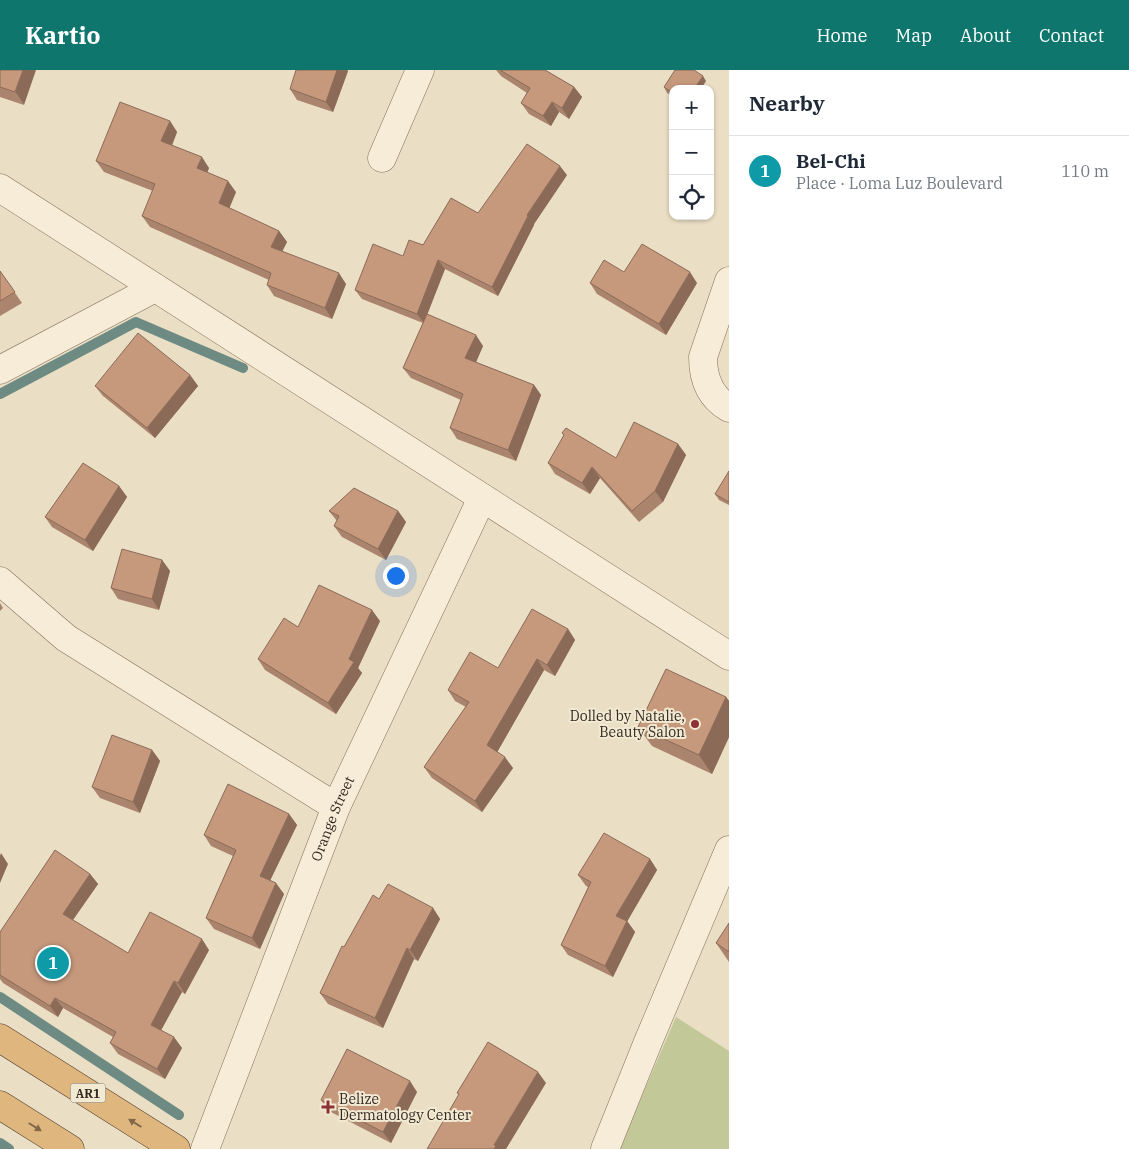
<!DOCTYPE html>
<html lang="en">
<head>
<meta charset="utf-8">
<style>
	:root { --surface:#fff; --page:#f2f2f3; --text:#1f2937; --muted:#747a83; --line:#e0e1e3; --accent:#0f766e }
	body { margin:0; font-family:"IBM Plex Serif",serif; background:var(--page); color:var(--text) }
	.controls { position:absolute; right:15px; top:15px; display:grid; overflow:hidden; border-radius:10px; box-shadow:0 1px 4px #0004 }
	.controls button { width:45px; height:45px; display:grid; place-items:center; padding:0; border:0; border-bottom:1px solid var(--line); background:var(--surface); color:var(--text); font:25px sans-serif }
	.you { position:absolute; left:395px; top:505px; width:18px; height:18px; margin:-12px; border:4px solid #fff; border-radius:50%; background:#1a73e8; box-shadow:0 0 0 8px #1a73e833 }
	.badge { display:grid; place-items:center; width:32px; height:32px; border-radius:50%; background:var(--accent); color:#fff; font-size:16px; font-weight:700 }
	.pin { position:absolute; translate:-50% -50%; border:2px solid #fff; box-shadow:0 1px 5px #0006 }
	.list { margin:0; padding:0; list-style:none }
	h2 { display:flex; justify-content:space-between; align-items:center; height:65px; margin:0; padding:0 20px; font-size:21px }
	h2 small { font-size:16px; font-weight:400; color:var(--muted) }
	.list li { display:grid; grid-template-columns:32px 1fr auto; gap:15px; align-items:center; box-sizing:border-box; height:70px; padding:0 20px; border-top:1px solid var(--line) }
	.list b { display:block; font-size:19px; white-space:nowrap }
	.list p { margin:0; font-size:16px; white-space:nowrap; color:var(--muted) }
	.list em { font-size:16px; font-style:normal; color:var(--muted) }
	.icon { flex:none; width:28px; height:28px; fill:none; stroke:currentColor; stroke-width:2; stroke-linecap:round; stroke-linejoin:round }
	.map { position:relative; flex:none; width:729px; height:1079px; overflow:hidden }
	header { display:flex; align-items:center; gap:30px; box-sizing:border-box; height:70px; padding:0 25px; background:var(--accent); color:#fff }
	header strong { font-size:24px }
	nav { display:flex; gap:28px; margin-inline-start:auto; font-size:18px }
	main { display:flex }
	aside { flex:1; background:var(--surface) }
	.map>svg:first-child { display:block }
	.green { fill:#c3c899 }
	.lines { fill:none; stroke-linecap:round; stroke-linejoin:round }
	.stream { stroke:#6d8b83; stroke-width:10 }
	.minor-casing { stroke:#84705c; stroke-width:29 }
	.trunk-casing { stroke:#523f30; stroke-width:29 }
	.minor { stroke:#f6ecd7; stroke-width:28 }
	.trunk { stroke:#dfb67d; stroke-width:28 }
	.wall { fill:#aa846c }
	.shaded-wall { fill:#8b6b58 }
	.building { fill:#c6997d; stroke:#8b6b58 }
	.oneway { fill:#826849 }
	.poi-dot { fill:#8e3134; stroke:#f2e9d3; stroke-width:2 }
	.labels { text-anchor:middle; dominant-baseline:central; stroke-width:4; stroke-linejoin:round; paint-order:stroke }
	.shield { fill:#f2e9d3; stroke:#6e6355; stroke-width:1 }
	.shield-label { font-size:12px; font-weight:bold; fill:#35291f }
	.poi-label { font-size:14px; fill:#35291f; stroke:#f2e9d3; text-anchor:end }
	.street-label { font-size:14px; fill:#35291f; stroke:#f2e9d3 }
</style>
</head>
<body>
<header>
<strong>Kartio</strong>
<nav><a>Home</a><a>Map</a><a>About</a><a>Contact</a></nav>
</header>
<main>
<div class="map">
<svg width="729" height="1079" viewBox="0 0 729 1079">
	<rect width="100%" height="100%" fill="#eadec4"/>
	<path class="green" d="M 676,947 L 729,981 L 729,1079 L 619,1079 Z"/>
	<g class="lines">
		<g class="stream">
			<path d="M 0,324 L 136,252 L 243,298"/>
			<path d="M 0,927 L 179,1045"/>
			<path d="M 0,1073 L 9,1079"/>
		</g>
		<defs>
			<g id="minor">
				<path d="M 382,88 L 420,0"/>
				<path d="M 0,118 L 729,586"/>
				<path d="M 729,211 L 703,287 C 703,308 710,327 729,338"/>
				<path d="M 0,300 L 155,218"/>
				<path d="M 0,511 L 66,568 L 336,737"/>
				<path id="s1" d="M 205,1079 L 336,737 L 482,428"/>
				<path d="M 605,1079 L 648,972 L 729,780"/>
			</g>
			<g id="trunk">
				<path d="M 0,968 L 176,1079"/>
				<path d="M 0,1035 L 70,1079"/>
			</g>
		</defs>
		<use href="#minor" class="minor-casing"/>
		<use href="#trunk" class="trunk-casing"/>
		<use href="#minor" class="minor"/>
		<use href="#trunk" class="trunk"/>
	</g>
	<g class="wall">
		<path d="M 0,0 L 24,35 L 0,27 Z"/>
		<path d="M 296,0 L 347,0 L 348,1 L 333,42 L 297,30 L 290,19 Z"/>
		<path d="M 496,0 L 545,0 L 574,17 L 582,27 L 569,49 L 559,42 L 551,56 L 529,44 L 521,33 L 527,23 L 501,6 Z"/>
		<path d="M 706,11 L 673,19 L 673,26 L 667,23 L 664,17 Z"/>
		<path d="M 170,51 L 177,62 L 172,76 L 209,98 L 207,103 L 236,122 L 229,138 L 279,161 L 287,172 L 282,181 L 346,214 L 332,249 L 274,226 L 267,215 L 269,210 L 150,157 L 142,146 L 153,121 L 104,102 L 96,91 Z"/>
		<path d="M 567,105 L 534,154 L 534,155 L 498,226 L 445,199 L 427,244 L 483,276 L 476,292 L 534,315 L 541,325 L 516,391 L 457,369 L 450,358 L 461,330 L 411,308 L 403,298 L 423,253 L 362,229 L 355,220 L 403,186 L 423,175 L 478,143 Z"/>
		<path d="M 0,201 L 22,233 L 0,246 Z"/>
		<path d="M 590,213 L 697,213 L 666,265 L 597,224 Z"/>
		<path d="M 190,305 L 198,316 L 155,368 L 103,326 L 95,316 Z"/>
		<path d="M 678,374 L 686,385 L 663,432 L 639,452 L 600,408 L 590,424 L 555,404 L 548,393 L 616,388 Z"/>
		<path d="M 729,401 L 729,435 L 719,430 L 715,424 Z"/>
		<path d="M 119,416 L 127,427 L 93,481 L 52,457 L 45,447 Z"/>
		<path d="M 329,441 L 398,441 L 406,452 L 386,490 L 342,467 L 334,456 L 337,451 Z"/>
		<path d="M 162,490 L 170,501 L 159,540 L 118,529 L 111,518 Z"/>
		<path d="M 0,533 L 3,538 L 0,541 Z"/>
		<path d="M 380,551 L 358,598 L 362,603 L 336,644 L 265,600 L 258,589 L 298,557 Z"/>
		<path d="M 568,559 L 575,570 L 555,606 L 544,600 L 497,682 L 513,698 L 482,742 L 432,708 L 424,697 L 466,637 L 455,631 L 448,620 L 498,598 Z"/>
		<path d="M 726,627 L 729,631 L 729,667 L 712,704 L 652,676 L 638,657 Z"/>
		<path d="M 152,680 L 160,691 L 140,743 L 100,728 L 92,717 Z"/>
		<path d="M 289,744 L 297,755 L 270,810 L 284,824 L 260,879 L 214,859 L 206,848 L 233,786 L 211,776 L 204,765 Z"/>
		<path d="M 650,789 L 657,800 L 627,851 L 635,862 L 613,907 L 568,885 L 561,875 L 588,817 L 586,816 L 578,805 Z"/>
		<path d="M 90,804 L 98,814 L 73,850 L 128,883 L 209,880 L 185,924 L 182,922 L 161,960 L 182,978 L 165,1009 L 118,984 L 110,973 L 113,967 L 63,938 L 58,947 L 3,913 L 0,909 L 0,862 Z"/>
		<path d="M 379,829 L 433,838 L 440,849 L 418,891 L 414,889 L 383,958 L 328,934 L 320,923 L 344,877 Z"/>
		<path d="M 729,853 L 729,892 L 716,873 Z"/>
		<path d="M 417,1022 L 391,1073 L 329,1041 L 321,1030 Z"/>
	</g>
	<g class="shaded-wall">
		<path d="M 23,0 L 36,0 L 24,35 L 15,22 Z"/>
		<path d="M 337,0 L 347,0 L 348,1 L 333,42 L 326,32 Z"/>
		<path d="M 703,6 L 706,11 L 701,19 L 694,19 Z"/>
		<path d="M 574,17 L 582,27 L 569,49 L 562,38 Z"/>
		<path d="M 552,32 L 559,42 L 551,56 L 543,46 Z"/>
		<path d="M 170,51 L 177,62 L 169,82 L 161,71 Z"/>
		<path d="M 202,87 L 209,98 L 204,109 L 197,98 Z"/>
		<path d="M 560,96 L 567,105 L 534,154 L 534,155 L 498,226 L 492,217 L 527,145 Z"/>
		<path d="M 228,111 L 236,122 L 227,144 L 219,133 Z"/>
		<path d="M 279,161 L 287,172 L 279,188 L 271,177 Z"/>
		<path d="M 438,190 L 445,199 L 424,253 L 417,244 Z"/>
		<path d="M 690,202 L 697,213 L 666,265 L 659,254 Z"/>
		<path d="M 339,203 L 346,214 L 332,249 L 325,238 Z"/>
		<path d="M 476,265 L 483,276 L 473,299 L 465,288 Z"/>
		<path d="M 190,305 L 198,316 L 155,368 L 147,358 Z"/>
		<path d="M 534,315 L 541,325 L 516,391 L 508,380 Z"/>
		<path d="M 678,374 L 686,385 L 663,432 L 655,421 Z"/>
		<path d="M 592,397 L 600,408 L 590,424 L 582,413 Z"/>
		<path d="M 119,416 L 127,427 L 93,481 L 85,470 Z"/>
		<path d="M 398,441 L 406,452 L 386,490 L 378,479 Z"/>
		<path d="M 162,490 L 170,501 L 159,540 L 152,529 Z"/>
		<path d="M 372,540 L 380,551 L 358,598 L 362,603 L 336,644 L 328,633 Z"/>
		<path d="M 568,559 L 575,570 L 555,606 L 547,595 Z"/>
		<path d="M 537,589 L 544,600 L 495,686 L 487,675 Z"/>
		<path d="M 726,627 L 729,631 L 729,667 L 712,704 L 699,685 Z"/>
		<path d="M 152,680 L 160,691 L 140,743 L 133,732 Z"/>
		<path d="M 505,687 L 513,698 L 482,742 L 475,731 Z"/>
		<path d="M 289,744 L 297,755 L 267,817 L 260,806 Z"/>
		<path d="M 1,783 L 8,794 L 0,813 L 0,786 Z"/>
		<path d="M 650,789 L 657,800 L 624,857 L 616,846 Z"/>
		<path d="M 90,804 L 98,814 L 70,854 L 63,844 Z"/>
		<path d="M 276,813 L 284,824 L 260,879 L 252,868 Z"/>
		<path d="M 433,838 L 440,849 L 418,891 L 410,880 Z"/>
		<path d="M 627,851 L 635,862 L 613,907 L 605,896 Z"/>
		<path d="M 202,869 L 209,880 L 185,924 L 178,913 Z"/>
		<path d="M 407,878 L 414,889 L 383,958 L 375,948 Z"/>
		<path d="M 174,911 L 182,922 L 158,966 L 151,955 Z"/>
		<path d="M 55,928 L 63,938 L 58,947 L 50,936 Z"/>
		<path d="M 174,967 L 182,978 L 165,1009 L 157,999 Z"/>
		<path d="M 538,1002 L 546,1013 L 506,1079 L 494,1079 L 494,1075 Z"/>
		<path d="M 410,1011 L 417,1022 L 391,1073 L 383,1062 Z"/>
	</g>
	<g class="building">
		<path d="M 0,0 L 23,0 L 15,22 L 0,17 Z"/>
		<path d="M 296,0 L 337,0 L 326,32 L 290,19 Z"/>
		<path d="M 500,0 L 545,0 L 574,17 L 562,38 L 552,32 L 543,46 L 521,33 L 530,18 Z"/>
		<path d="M 675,0 L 694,0 L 703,6 L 694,19 L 673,19 L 673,23 L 664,17 Z"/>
		<path d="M 120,32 L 170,51 L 161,71 L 202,87 L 197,98 L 228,111 L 219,133 L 279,161 L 271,177 L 339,203 L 325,238 L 267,215 L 271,203 L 142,146 L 155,114 L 96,91 Z"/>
		<path d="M 527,74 L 560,96 L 527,145 L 528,146 L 492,217 L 438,190 L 417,244 L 355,220 L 373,174 L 403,186 L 409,170 L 423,175 L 451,128 L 478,143 Z"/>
		<path d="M 642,174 L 690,202 L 659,254 L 590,213 L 604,190 L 624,202 Z"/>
		<path d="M 0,201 L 15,222 L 0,231 Z"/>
		<path d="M 427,244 L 476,265 L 465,288 L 534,315 L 508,380 L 450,358 L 463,324 L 403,298 Z"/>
		<path d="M 138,263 L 190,305 L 147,358 L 95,316 Z"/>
		<path d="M 634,352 L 678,374 L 655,421 L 632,441 L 592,397 L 582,413 L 548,393 L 564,365 L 562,363 L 566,358 L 616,388 Z"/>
		<path d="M 83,393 L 119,416 L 85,470 L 45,447 Z"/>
		<path d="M 729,401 L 729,432 L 715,424 Z"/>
		<path d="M 354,418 L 398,441 L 378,479 L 334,456 L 339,446 L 329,441 Z"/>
		<path d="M 122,479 L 162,490 L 152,529 L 111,518 Z"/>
		<path d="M 319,515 L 372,540 L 349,589 L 354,592 L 328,633 L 258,589 L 284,548 L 298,557 Z"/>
		<path d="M 532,539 L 568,559 L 547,595 L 537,589 L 487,675 L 505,687 L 475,731 L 424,697 L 469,632 L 448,620 L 470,582 L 498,598 Z"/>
		<path d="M 666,599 L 726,627 L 699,685 L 638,657 Z"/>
		<path d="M 112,665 L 152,680 L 133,732 L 92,717 Z"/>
		<path d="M 228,714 L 289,744 L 260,806 L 276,813 L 252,868 L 206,848 L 236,780 L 204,765 Z"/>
		<path d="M 604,763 L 650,789 L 616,846 L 627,851 L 605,896 L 561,875 L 591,812 L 578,805 Z"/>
		<path d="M 55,780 L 90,804 L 63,844 L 128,883 L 150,842 L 202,869 L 178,913 L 174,911 L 151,955 L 174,967 L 157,999 L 110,973 L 116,962 L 55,928 L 50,936 L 0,905 L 0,862 Z"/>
		<path d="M 388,814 L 433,838 L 410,880 L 407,878 L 375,948 L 320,923 L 342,876 L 344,877 L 373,825 L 379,829 Z"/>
		<path d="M 729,853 L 729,882 L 716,873 Z"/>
		<path d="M 488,972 L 538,1002 L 494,1075 L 496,1076 L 494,1079 L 427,1079 L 459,1024 L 457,1023 Z"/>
		<path d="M 347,979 L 410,1011 L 383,1062 L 321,1030 Z"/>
	</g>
	<defs><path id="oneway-solid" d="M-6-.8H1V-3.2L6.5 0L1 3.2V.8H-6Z" transform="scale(1.25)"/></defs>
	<g class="oneway">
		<use href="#oneway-solid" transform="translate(135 1053) rotate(-148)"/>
		<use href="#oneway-solid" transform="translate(35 1057) rotate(32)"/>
	</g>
	<g class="poi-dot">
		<circle cx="695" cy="654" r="5"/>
		<path d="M325.5 1029.5h5v5h5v5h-5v5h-5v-5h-5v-5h5z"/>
	</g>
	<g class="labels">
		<rect class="shield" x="70.5" y="1013.5" width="35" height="19" rx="4"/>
		<g class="shield-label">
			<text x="88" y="1023">AR1</text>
		</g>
		<g class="poi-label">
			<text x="685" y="646">Dolled by Natalie,<tspan x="685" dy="16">Beauty Salon</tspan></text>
			<text x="339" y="1029" text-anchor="start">Belize<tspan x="339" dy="16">Dermatology Center</tspan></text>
		</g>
		<g class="street-label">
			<text stroke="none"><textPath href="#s1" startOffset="354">Orange Street</textPath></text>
		</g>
	</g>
</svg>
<div class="controls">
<button>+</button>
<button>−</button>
<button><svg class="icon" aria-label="locate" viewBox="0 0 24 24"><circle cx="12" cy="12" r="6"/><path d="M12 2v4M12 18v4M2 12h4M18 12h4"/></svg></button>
</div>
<div class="you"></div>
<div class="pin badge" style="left:53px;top:893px;background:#0f9aa8">1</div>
</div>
<aside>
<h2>Nearby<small></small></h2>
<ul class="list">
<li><span class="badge" style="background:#0f9aa8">1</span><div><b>Bel-Chi</b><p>Place · Loma Luz Boulevard</p></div><em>110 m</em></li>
</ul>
</aside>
</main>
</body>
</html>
